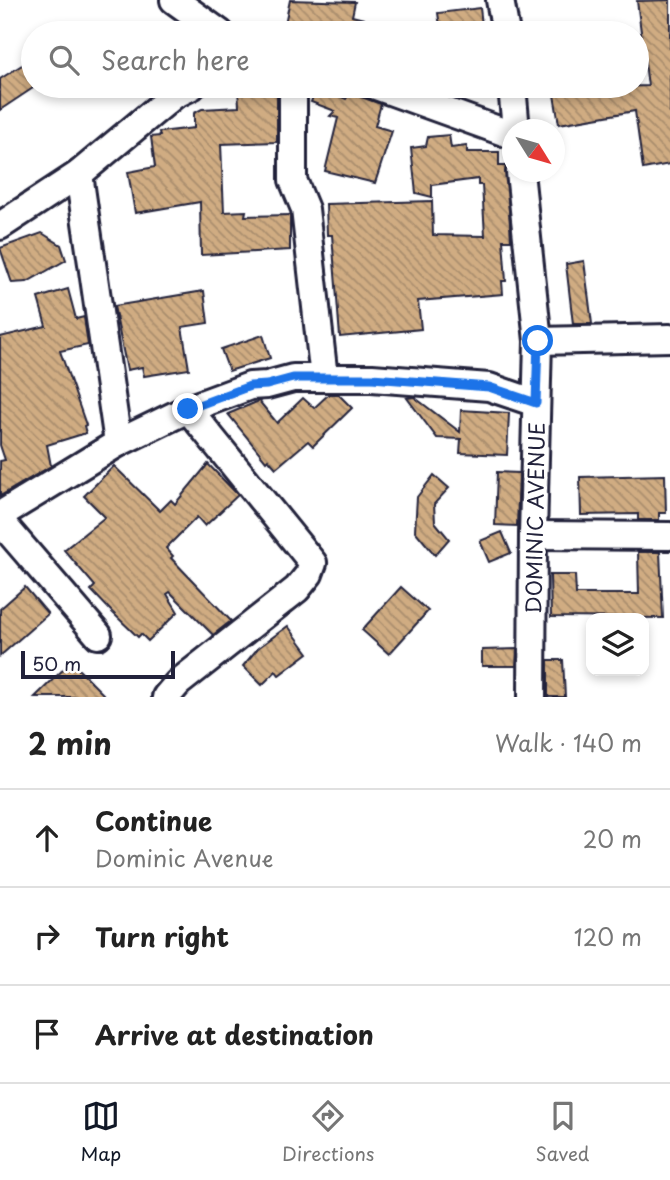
<!DOCTYPE html>
<html lang="en">
<head>
<meta charset="utf-8">
<style>
	:root { --surface:#fff; --page:#f2f2f2; --text:#222; --muted:#767676; --line:#e0e0e0; --accent:#111827 }
	body { margin:0; font-family:"Playpen Sans",sans-serif; background:var(--page); color:var(--text) }
	.controls { position:absolute; right:21px; bottom:21px; display:grid; overflow:hidden; border-radius:14px; box-shadow:0 4px 10px #0003 }
	.controls button { width:63px; height:63px; display:grid; place-items:center; padding:0; border:0; border-bottom:2px solid var(--line); background:var(--surface); color:var(--text); font:35px sans-serif }
	.compass { position:absolute; left:502px; top:119px; width:63px; height:63px; border-radius:50%; background:var(--surface); box-shadow:0 4px 10px #0003; rotate:127deg }
	.scale { position:absolute; left:21px; bottom:18px; width:154px; box-sizing:border-box; padding-left:7px; border:4px solid #22223b; border-top:0; font-size:19px; line-height:24px; white-space:nowrap; color:#22223b; -webkit-text-stroke:5px #fff; paint-order:stroke }
	.stop { position:absolute; width:21px; height:21px; margin:-16px; border:5px solid #1a73e8; border-radius:50%; background:#fff }
	.stop.end { background:#1a73e8; border-color:#fff; box-shadow:0 2px 7px #0008 }
	.list { margin:0; padding:0; list-style:none }
	h2 { display:flex; justify-content:space-between; align-items:center; height:91px; margin:0; padding:0 28px; font-size:30px }
	h2 small { font-size:23px; font-weight:400; color:var(--muted) }
	.list li { display:grid; grid-template-columns:46px 1fr auto; gap:21px; align-items:center; box-sizing:border-box; height:98px; padding:0 28px; border-top:2px solid var(--line) }
	.list b { display:block; font-size:26px; white-space:nowrap }
	.list p { margin:0; font-size:23px; white-space:nowrap; color:var(--muted) }
	.list em { font-size:23px; font-style:normal; color:var(--muted) }
	.icon { flex:none; width:38px; height:38px; fill:none; stroke:currentColor; stroke-width:2; stroke-linecap:round; stroke-linejoin:round }
	.map { position:relative; flex:none; width:670px; height:697px; overflow:hidden }
	.search { position:absolute; background:var(--surface); box-shadow:0 4px 10px #0003; left:21px; right:21px; top:21px; height:77px; display:flex; align-items:center; gap:18px; box-sizing:border-box; padding:0 24px; border-radius:38px; color:var(--muted); font-size:26px }
	.sheet { height:385px; background:var(--surface) }
	nav { display:flex; justify-content:space-around; align-items:center; box-sizing:border-box; height:98px; border-top:2px solid var(--line); background:var(--surface); font-size:19px; color:var(--muted) }
	nav a { display:grid; justify-items:center; gap:4px }
	nav .on { color:var(--accent) }
	.map>svg:first-child { display:block }
	.building { fill:url(#building-back-hatch); stroke:#22223b; stroke-width:2 }
	.lines { fill:none; stroke-linecap:round; stroke-linejoin:round }
	.minor-casing { stroke:#22223b; stroke-width:32 }
	.minor { stroke:#fff; stroke-width:26 }
	.route { stroke:#1a73e8; stroke-width:9 }
	.labels { text-anchor:middle; dominant-baseline:central; stroke-width:6; stroke-linejoin:round; paint-order:stroke }
	.street-label { font-size:21px; fill:#22223b; stroke:#fff }
</style>
</head>
<body>
<div class="map">
<svg width="670" height="697" viewBox="0 0 670 697">
	<defs>
		<pattern id="building-back-hatch" width="6" height="6" patternUnits="userSpaceOnUse" patternTransform="scale(1.75)"><rect width="6" height="6" fill="#d0ac82"/><path d="M-1 5l2 2M0 0l6 6M5-1l2 2" fill="none" stroke="#a88c6c"/></pattern>
	</defs>
	<rect width="100%" height="100%" fill="#fff"/>
	<filter id="ink" filterUnits="userSpaceOnUse"><feTurbulence type="fractalNoise" baseFrequency=".0143" numOctaves="2"/><feDisplacementMap in="SourceGraphic" scale="14" xChannelSelector="R" yChannelSelector="G"/><feConvolveMatrix kernelMatrix="1 2 1 2 8 2 1 2 1" color-interpolation-filters="sRGB"/></filter>
	<g filter="url(#ink)">
		<g class="building">
			<path d="M 290,0 L 355,2 L 352,16 L 364,19 L 361,33 L 283,33 Z"/>
			<path d="M 670,0 L 670,164 L 643,169 L 635,111 L 559,124 L 553,89 L 648,86 L 637,1 Z"/>
			<path d="M 480,8 L 483,33 L 441,33 L 438,13 Z"/>
			<path d="M 33,58 L 33,88 L 0,110 L 0,79 Z"/>
			<path d="M 238,86 L 277,86 L 277,142 L 221,144 L 224,212 L 246,211 L 245,216 L 290,215 L 290,250 L 201,255 L 200,202 L 135,213 L 128,172 L 155,167 L 151,137 L 160,136 L 159,132 L 194,128 L 194,113 L 202,109 L 239,107 Z"/>
			<path d="M 317,86 L 346,99 L 350,93 L 381,104 L 375,126 L 392,131 L 375,183 L 325,171 L 338,118 L 330,116 L 335,111 L 311,102 Z"/>
			<path d="M 449,135 L 451,148 L 467,146 L 467,152 L 499,152 L 499,166 L 506,166 L 511,240 L 503,240 L 506,281 L 502,281 L 503,294 L 418,301 L 421,329 L 340,337 L 332,235 L 327,235 L 326,204 L 432,201 L 433,235 L 485,236 L 482,185 L 478,185 L 478,179 L 432,185 L 432,197 L 416,193 L 411,148 L 426,146 L 428,137 Z"/>
			<path d="M 42,233 L 61,245 L 66,260 L 27,282 L 12,283 L 0,248 Z"/>
			<path d="M 584,261 L 592,324 L 573,324 L 566,264 Z"/>
			<path d="M 68,289 L 76,319 L 84,317 L 88,345 L 60,351 L 86,425 L 84,426 L 86,433 L 47,445 L 51,466 L 0,496 L 0,461 L 5,460 L 0,445 L 0,337 L 46,326 L 38,298 Z"/>
			<path d="M 204,291 L 208,323 L 182,327 L 189,369 L 144,376 L 142,367 L 127,370 L 114,306 Z"/>
			<path d="M 263,335 L 270,358 L 229,371 L 221,349 Z"/>
			<path d="M 329,394 L 338,394 L 352,408 L 313,446 L 308,441 L 276,468 L 268,459 L 266,461 L 228,414 L 259,401 L 277,423 L 303,398 L 314,408 Z"/>
			<path d="M 414,397 L 460,432 L 461,410 L 509,413 L 507,455 L 460,453 L 461,439 L 437,438 L 407,398 Z"/>
			<path d="M 208,464 L 238,495 L 205,526 L 197,517 L 166,548 L 173,556 L 171,558 L 231,621 L 213,635 L 170,592 L 167,594 L 178,612 L 148,641 L 141,634 L 138,637 L 112,612 L 91,590 L 95,586 L 64,550 L 105,517 L 84,496 L 114,466 L 160,511 L 171,500 L 175,504 Z"/>
			<path d="M 497,472 L 519,473 L 517,526 L 495,525 Z"/>
			<path d="M 434,475 L 449,488 L 434,504 L 435,522 L 449,539 L 435,555 L 415,531 L 417,497 Z"/>
			<path d="M 665,475 L 666,513 L 659,513 L 659,520 L 638,520 L 638,514 L 581,515 L 580,477 Z"/>
			<path d="M 502,532 L 511,553 L 489,562 L 480,541 Z"/>
			<path d="M 638,552 L 660,552 L 663,618 L 551,617 L 550,575 L 575,575 L 576,594 L 639,594 Z"/>
			<path d="M 25,587 L 48,614 L 0,656 L 0,609 Z"/>
			<path d="M 401,587 L 428,611 L 389,654 L 362,630 Z"/>
			<path d="M 288,626 L 308,653 L 279,675 L 276,671 L 262,685 L 243,666 L 258,648 Z"/>
			<path d="M 517,649 L 516,666 L 482,666 L 482,650 Z"/>
			<path d="M 548,660 L 563,660 L 565,697 L 548,697 Z"/>
			<path d="M 71,662 L 106,697 L 35,697 Z"/>
		</g>
		<g class="lines">
			<defs>
				<g id="minor">
					<path d="M 174,0 L 220,33"/>
					<path d="M 500,0 L 506,33"/>
					<path d="M 293,86 L 293,180 L 305,209 L 324,378"/>
					<path d="M 376,86 L 512,135"/>
					<path d="M 512,86 L 516,130"/>
					<path d="M 520,172 L 538,341 L 533,535 L 532,697"/>
					<path d="M 79,174 L 118,443"/>
					<path d="M 0,226 L 79,174 L 174,95 L 192,86"/>
					<path d="M 538,341 L 670,338"/>
					<path d="M 0,515 L 118,443 L 188,409 L 250,386 L 267,385 L 293,378 L 372,378 L 489,387 L 536,403"/>
					<path d="M 0,521 L 98,635"/>
					<path d="M 533,535 L 670,536"/>
					<path d="M 166,697 L 178,683 L 297,589 L 309,574 L 313,563 L 188,409"/>
				</g>
			</defs>
			<use href="#minor" class="minor-casing"/>
			<use href="#minor" class="minor"/>
		</g>
	</g>
	<g class="lines" filter="url(#ink)">
		<path class="route" d="M 188,409 L 250,386 L 267,385 L 293,378 L 372,378 L 489,387 L 536,403 L 538,341"/>
	</g>
	<g class="labels">
		<g class="street-label">
			<text transform="translate(534 518) rotate(-89)">DOMINIC AVENUE</text>
		</g>
	</g>
</svg>
<div class="controls">
<button><svg class="icon" aria-label="layers" viewBox="0 0 24 24"><path d="M12 4l9 5-9 5-9-5zM3 14l9 5 9-5"/></svg></button>
</div>
<svg class="compass" viewBox="-18 -18 36 36"><path d="M0-13l5 13h-10z" fill="#e53935"/><path d="M0 13l5-13h-10z" fill="#767676"/></svg>
<div class="scale">50 m</div>
<div class="stop" style="left:538px;top:341px"></div>
<div class="stop end" style="left:188px;top:409px"></div>
<div class="search"><svg class="icon" aria-label="search" viewBox="0 0 24 24"><circle cx="10" cy="10" r="6"/><path d="M15 15l6 6"/></svg>Search here</div>
</div>
<section class="sheet">
<h2>2 min<small>Walk · 140 m</small></h2>
<ul class="list">
<li><svg class="icon" aria-label="ahead" viewBox="0 0 24 24"><path d="M12 20V5M6 11l6-6 6 6"/></svg><div><b>Continue</b><p>Dominic Avenue</p></div><em>20 m</em></li>
<li><svg class="icon" aria-label="right" viewBox="0 0 24 24"><path d="M7 20v-9h11M14 6l5 5-5 5"/></svg><div><b>Turn right</b></div><em>120 m</em></li>
<li><svg class="icon" aria-label="arrive" viewBox="0 0 24 24"><path d="M6 21V4h12l-3 4 3 4H6"/></svg><div><b>Arrive at destination</b></div></li>
</ul>
</section>
<nav>
<a class="on"><svg class="icon" aria-label="map" viewBox="0 0 24 24"><path d="M3 6l6-2 6 2 6-2v14l-6 2-6-2-6 2zM9 4v14M15 6v14"/></svg>Map</a>
<a><svg class="icon" aria-label="directions" viewBox="0 0 24 24"><path d="M12 3l9 9-9 9-9-9zM9 14v-3h6M13 9l2 2-2 2"/></svg>Directions</a>
<a><svg class="icon" aria-label="saved" viewBox="0 0 24 24"><path d="M7 4h10v16l-5-4-5 4z"/></svg>Saved</a>
</nav>
</body>
</html>
